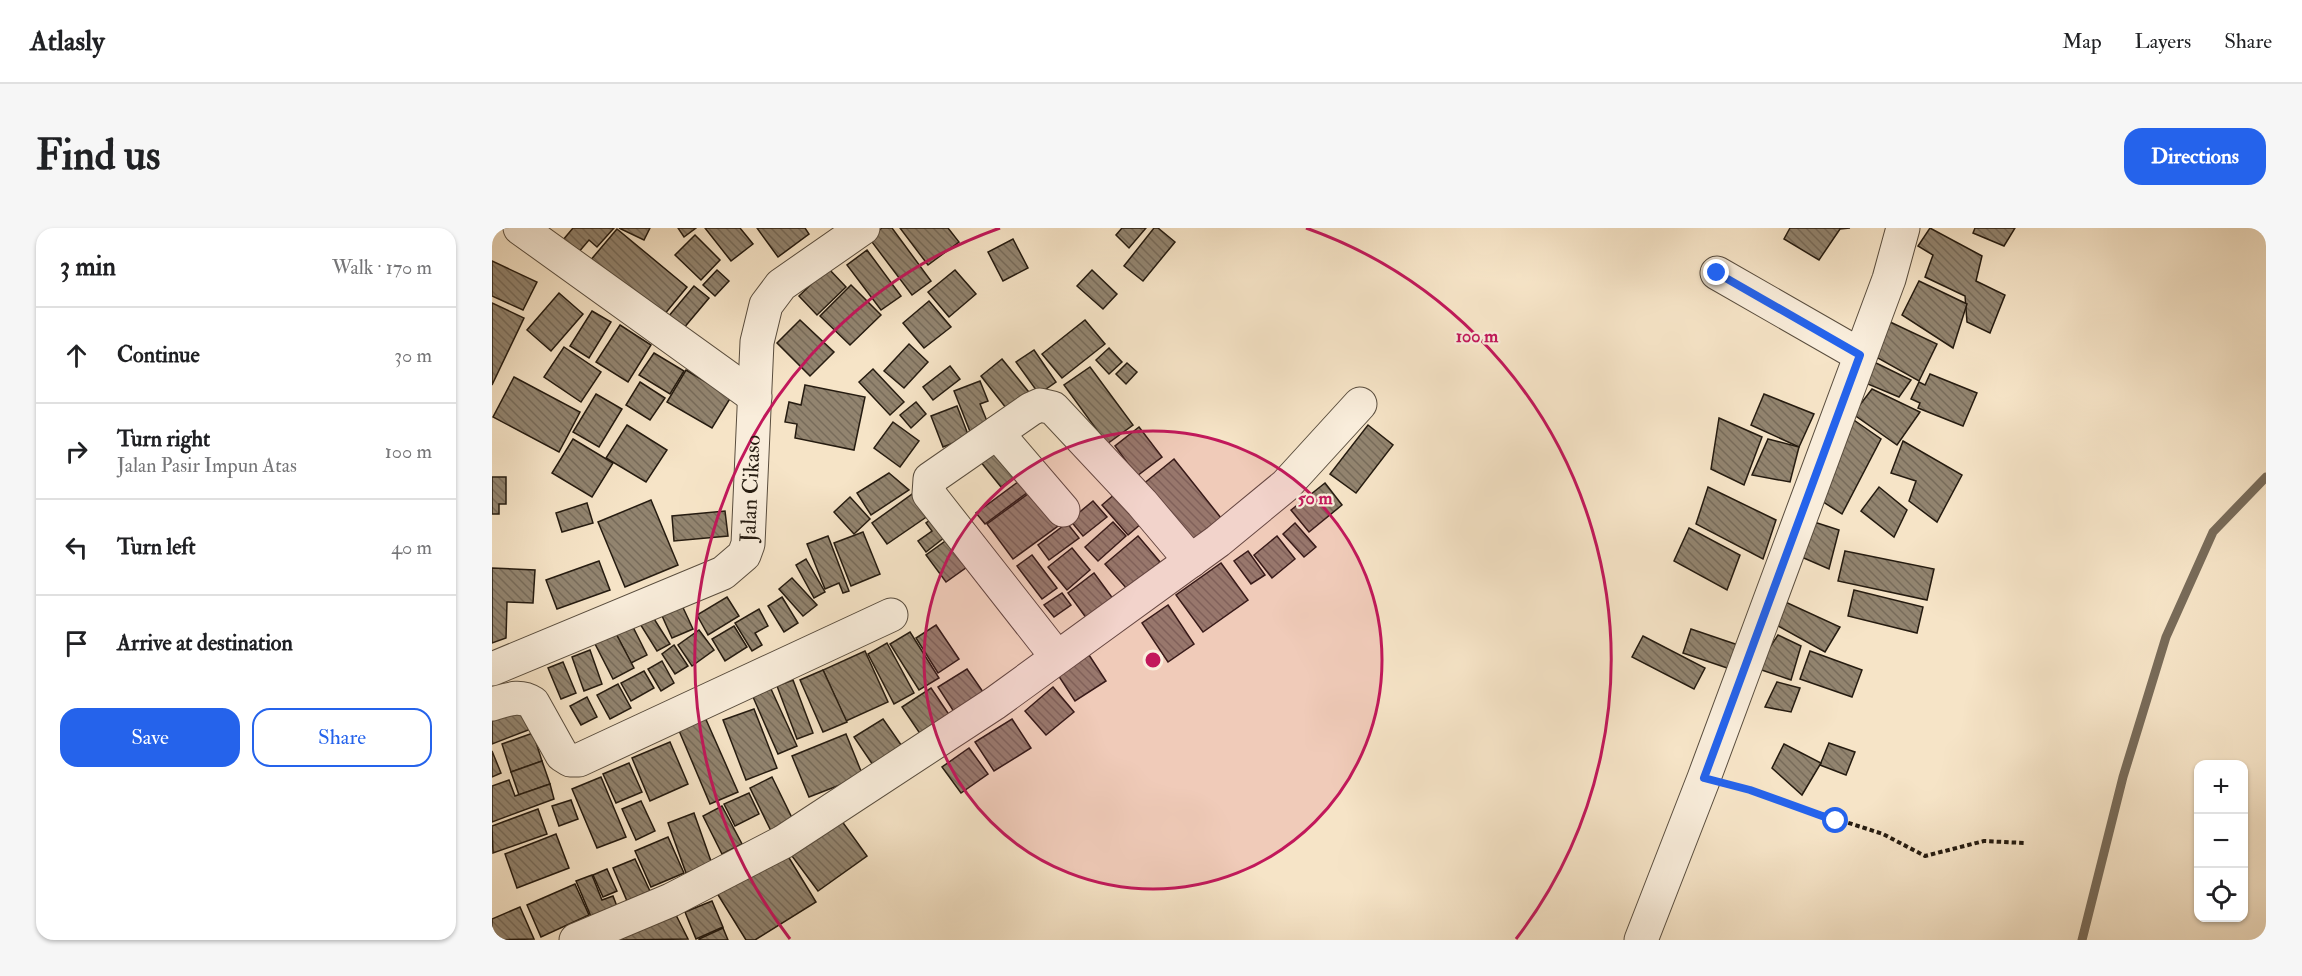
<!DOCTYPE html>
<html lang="en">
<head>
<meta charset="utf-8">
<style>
	:root { --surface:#fff; --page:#f6f6f6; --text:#202124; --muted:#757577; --line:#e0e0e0; --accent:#2563eb }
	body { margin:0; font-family:"IM FELL Double Pica",serif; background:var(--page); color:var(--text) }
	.controls { position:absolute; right:18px; bottom:18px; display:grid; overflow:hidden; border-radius:12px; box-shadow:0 2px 4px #0004 }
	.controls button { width:54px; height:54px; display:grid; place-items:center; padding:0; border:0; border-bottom:2px solid var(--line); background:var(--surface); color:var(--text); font:30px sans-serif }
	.stop { position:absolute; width:18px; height:18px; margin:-14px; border:4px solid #2563eb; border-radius:50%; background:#fff }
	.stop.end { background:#2563eb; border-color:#fff; box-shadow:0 2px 6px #0008 }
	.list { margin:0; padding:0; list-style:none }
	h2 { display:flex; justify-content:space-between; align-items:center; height:78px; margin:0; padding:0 24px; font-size:26px }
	h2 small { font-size:20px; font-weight:400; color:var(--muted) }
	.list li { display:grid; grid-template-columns:39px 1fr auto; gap:18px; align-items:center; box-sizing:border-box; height:96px; padding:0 24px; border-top:2px solid var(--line) }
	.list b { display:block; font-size:22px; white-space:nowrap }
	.list p { margin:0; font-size:20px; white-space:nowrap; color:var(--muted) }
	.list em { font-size:20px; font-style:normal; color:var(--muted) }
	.actions { display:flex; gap:12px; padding:18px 24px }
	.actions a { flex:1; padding:14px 0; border:2px solid var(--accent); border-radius:18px; text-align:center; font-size:21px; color:var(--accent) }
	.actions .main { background:var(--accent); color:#fff }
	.icon { flex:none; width:33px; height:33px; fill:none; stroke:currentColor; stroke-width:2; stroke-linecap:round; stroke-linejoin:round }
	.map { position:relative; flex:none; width:1774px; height:712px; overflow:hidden; border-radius:18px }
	header { display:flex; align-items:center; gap:36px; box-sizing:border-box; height:84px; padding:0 30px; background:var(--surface); border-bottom:2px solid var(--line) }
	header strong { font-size:28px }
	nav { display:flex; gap:33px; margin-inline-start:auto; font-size:21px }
	.intro { display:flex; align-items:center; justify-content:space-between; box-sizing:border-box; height:144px; padding:0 36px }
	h1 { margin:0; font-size:42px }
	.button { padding:15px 27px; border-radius:18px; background:var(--accent); color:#fff; font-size:21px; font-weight:700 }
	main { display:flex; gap:36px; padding:0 36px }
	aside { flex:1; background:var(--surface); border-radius:18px; box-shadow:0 2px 4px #0004 }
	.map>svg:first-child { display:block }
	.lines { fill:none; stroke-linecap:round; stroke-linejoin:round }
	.stream { stroke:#786b59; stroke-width:9 }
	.building { fill:url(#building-back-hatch); stroke:#251b10; stroke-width:1.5 }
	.minor-casing { stroke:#594d3e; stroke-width:35 }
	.path { stroke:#251b10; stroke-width:4; stroke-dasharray:4.5 3; stroke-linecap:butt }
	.minor { stroke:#f9eddb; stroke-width:33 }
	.route { stroke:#2563eb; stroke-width:8 }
	.ring { fill:none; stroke:#c2185b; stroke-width:3 }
	.labels { text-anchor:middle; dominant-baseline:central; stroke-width:4.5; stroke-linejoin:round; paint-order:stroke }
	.street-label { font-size:22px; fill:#251b10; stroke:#f9eddb }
	.centre { fill:#c2185b; stroke:#f9eddb; stroke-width:3 }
	.ring-label { font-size:18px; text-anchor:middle; font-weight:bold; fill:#c2185b; stroke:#f9eddb; stroke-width:4.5; stroke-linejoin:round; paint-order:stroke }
</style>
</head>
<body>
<header>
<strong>Atlasly</strong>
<nav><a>Map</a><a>Layers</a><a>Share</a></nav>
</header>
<div class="intro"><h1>Find us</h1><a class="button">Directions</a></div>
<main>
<aside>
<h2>3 min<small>Walk · 170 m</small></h2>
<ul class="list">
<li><svg class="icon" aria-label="ahead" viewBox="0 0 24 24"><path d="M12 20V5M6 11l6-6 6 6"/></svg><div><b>Continue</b></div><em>30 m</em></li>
<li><svg class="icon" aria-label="right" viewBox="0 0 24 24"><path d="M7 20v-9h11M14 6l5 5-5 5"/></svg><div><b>Turn right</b><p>Jalan Pasir Impun Atas</p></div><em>100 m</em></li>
<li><svg class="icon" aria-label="left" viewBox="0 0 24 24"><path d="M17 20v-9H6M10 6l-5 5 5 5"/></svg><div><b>Turn left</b></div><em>40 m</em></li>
<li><svg class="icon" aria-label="arrive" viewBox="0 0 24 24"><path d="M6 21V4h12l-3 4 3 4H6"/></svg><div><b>Arrive at destination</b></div></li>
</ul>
<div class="actions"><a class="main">Save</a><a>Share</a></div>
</aside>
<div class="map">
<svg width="1774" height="712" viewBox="0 0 1774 712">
	<defs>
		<pattern id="building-back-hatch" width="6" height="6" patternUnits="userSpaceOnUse" patternTransform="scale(1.5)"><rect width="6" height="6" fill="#92846f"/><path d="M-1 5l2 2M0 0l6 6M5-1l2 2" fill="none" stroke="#776b5a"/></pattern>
	</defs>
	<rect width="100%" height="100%" fill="#f6e4c7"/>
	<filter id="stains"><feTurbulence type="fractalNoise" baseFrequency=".00333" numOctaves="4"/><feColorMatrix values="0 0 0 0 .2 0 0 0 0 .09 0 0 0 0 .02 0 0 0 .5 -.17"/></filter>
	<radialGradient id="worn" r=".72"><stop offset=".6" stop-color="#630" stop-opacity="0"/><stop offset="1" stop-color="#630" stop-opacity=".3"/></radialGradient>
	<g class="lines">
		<path class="stream" d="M 1590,712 L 1631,549 L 1674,409 L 1721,304 L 1774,249"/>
	</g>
	<g class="building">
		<path d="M 81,0 L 122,0 L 105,19 L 97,12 L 86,25 L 71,12 Z"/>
		<path d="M 127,0 L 158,0 L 152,12 Z"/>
		<path d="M 186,0 L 204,0 L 192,9 Z"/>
		<path d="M 213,0 L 248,0 L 261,16 L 239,33 Z"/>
		<path d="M 265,0 L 313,0 L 317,6 L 286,29 Z"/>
		<path d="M 390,0 L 400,0 L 439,53 L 420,67 L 377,10 Z"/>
		<path d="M 408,0 L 456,0 L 467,14 L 436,37 Z"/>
		<path d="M 630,0 L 654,0 L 637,20 L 624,7 Z"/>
		<path d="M 662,0 L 666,0 L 683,14 L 651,53 L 632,38 Z"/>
		<path d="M 1298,0 L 1358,0 L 1348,1 L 1327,32 L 1292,11 Z"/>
		<path d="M 1438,0 L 1490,28 L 1484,53 L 1513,67 L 1498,105 L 1475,94 L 1473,68 L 1433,49 L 1441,27 L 1426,18 Z"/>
		<path d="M 1483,0 L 1523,0 L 1512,18 L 1481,5 Z"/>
		<path d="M 125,1 L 195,59 L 167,93 L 97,34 Z"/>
		<path d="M 203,7 L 228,32 L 209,52 L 183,27 Z"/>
		<path d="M 521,11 L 536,40 L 511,53 L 496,24 Z"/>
		<path d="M 375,22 L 409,68 L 389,82 L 355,37 Z"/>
		<path d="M 0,33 L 45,54 L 31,82 L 0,68 Z"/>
		<path d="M 336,40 L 354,59 L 325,87 L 307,68 Z"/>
		<path d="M 225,42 L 237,53 L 223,68 L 211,57 Z"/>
		<path d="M 463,42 L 484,66 L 457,89 L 436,64 Z"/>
		<path d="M 600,42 L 625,66 L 611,81 L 585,58 Z"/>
		<path d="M 1427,53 L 1475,76 L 1461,120 L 1410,87 Z"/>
		<path d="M 359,57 L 389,87 L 358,117 L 328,88 Z"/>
		<path d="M 202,58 L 217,70 L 186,107 L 171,95 Z"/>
		<path d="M 67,65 L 91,86 L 59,123 L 35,102 Z"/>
		<path d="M 437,73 L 459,99 L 432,120 L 411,95 Z"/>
		<path d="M 0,75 L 32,90 L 0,157 Z"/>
		<path d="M 100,83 L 119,94 L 97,130 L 78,118 Z"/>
		<path d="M 308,92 L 342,124 L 318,148 L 285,115 Z"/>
		<path d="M 593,92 L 613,116 L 570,150 L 550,126 Z"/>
		<path d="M 1396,93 L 1445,116 L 1427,153 L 1384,129 Z"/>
		<path d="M 128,97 L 159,117 L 136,154 L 104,134 Z"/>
		<path d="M 417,116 L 436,134 L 412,160 L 392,143 Z"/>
		<path d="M 72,119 L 109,144 L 89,174 L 52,149 Z"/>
		<path d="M 617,120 L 630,134 L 617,146 L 604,132 Z"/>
		<path d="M 542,122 L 564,154 L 547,166 L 524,134 Z"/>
		<path d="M 162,125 L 192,143 L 178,166 L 147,147 Z"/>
		<path d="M 510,131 L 540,168 L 518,185 L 489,148 Z"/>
		<path d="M 1382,134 L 1419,152 L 1407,169 L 1371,154 Z"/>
		<path d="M 635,135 L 645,144 L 634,156 L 624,146 Z"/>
		<path d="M 458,138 L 468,151 L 441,172 L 431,159 Z"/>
		<path d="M 598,139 L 641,197 L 615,216 L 572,157 Z"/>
		<path d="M 381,141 L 412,174 L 398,187 L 367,154 Z"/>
		<path d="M 194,142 L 239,169 L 220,200 L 175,174 Z"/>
		<path d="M 1438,146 L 1485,165 L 1471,198 L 1426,180 L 1428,175 L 1419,171 L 1427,154 L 1433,157 Z"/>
		<path d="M 22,149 L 88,184 L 67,224 L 1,189 Z"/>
		<path d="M 488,153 L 496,173 L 488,176 L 497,198 L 479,206 L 462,163 Z"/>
		<path d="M 148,154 L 173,170 L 158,192 L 134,177 Z"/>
		<path d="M 313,157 L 373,169 L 362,222 L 303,210 L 305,196 L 293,194 L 297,174 L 309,177 Z"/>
		<path d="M 1380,161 L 1428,184 L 1405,217 L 1361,186 Z"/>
		<path d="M 104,166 L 130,181 L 107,219 L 81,204 Z"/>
		<path d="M 1272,166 L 1322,186 L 1307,219 L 1259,197 Z"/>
		<path d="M 424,174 L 434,186 L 419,200 L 408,187 Z"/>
		<path d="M 465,178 L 477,209 L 451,219 L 439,188 Z"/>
		<path d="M 1227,190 L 1270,209 L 1252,257 L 1219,241 Z"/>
		<path d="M 1359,190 L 1389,211 L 1350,286 L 1325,270 Z"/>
		<path d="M 401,194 L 427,213 L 408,239 L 382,220 Z"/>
		<path d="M 135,197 L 175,222 L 154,254 L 114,230 Z"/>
		<path d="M 876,197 L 901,217 L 864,265 L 838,246 Z"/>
		<path d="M 647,199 L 670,229 L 645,248 L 623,218 Z"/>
		<path d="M 81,211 L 121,235 L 100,269 L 60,245 Z"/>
		<path d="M 1276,211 L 1307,219 L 1298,254 L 1260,247 Z"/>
		<path d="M 504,212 L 529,244 L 509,259 L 484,228 Z"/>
		<path d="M 1411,213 L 1470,247 L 1445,294 L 1417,273 L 1424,253 L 1399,245 Z"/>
		<path d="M 682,231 L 729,290 L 698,315 L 650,257 Z"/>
		<path d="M 397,245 L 417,262 L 379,287 L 365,265 Z"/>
		<path d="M 538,245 L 547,256 L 493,296 L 484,285 Z"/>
		<path d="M 0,249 L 14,249 L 14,276 L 7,276 L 7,286 L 0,286 Z"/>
		<path d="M 833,255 L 850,277 L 817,304 L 799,282 Z"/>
		<path d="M 631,259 L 657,289 L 636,307 L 610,277 Z"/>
		<path d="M 1216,259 L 1284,292 L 1271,331 L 1204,296 Z"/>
		<path d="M 1387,259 L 1415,282 L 1402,309 L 1369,283 Z"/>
		<path d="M 540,263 L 566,298 L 521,331 L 495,296 Z"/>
		<path d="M 423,264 L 446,281 L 395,316 L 380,295 Z"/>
		<path d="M 358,269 L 378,291 L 362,306 L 342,284 Z"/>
		<path d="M 159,272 L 186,337 L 133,359 L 106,294 Z"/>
		<path d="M 601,273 L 615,289 L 591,308 L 578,292 Z"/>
		<path d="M 95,275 L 101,295 L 70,304 L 64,285 Z"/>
		<path d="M 233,283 L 236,308 L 182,313 L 180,288 Z"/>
		<path d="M 445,287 L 458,305 L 434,324 L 426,313 L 440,303 L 434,295 Z"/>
		<path d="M 1319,293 L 1347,302 L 1337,341 L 1305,327 Z"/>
		<path d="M 621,294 L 634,308 L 606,333 L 593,319 Z"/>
		<path d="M 575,295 L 587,310 L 557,332 L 546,317 Z"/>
		<path d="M 803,295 L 824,319 L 812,329 L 791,306 Z"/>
		<path d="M 1197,300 L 1248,327 L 1235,362 L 1182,333 Z"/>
		<path d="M 371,304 L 388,346 L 359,358 L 342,315 Z"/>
		<path d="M 463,306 L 482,334 L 454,354 L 434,327 Z"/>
		<path d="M 336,308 L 357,363 L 351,365 L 347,355 L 333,361 L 315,316 Z"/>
		<path d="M 646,308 L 668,334 L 636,362 L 613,336 Z"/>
		<path d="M 785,308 L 803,331 L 780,350 L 762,327 Z"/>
		<path d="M 580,320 L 598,342 L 575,362 L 556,339 Z"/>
		<path d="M 756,323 L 773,347 L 759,356 L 742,333 Z"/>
		<path d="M 1353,323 L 1442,341 L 1435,372 L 1346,353 Z"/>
		<path d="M 540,327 L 565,360 L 550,371 L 525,338 Z"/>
		<path d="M 314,331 L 333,364 L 322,370 L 304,337 Z"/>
		<path d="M 107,333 L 118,362 L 65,381 L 54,352 Z"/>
		<path d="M 729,335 L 756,372 L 711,404 L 684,367 Z"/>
		<path d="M 0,340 L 43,342 L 41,375 L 15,374 L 14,410 L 0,415 Z"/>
		<path d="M 602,345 L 622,372 L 595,391 L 576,365 Z"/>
		<path d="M 300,350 L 325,377 L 311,388 L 287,361 Z"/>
		<path d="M 1362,362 L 1431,379 L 1425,405 L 1356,388 Z"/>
		<path d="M 570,365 L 579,377 L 562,389 L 552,377 Z"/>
		<path d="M 235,369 L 247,388 L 216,407 L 205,387 Z"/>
		<path d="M 290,369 L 306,395 L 292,404 L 276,378 Z"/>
		<path d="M 187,371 L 201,401 L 180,410 L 167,381 Z"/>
		<path d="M 1289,372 L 1348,399 L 1333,424 L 1279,394 Z"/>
		<path d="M 676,377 L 702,416 L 676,434 L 650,395 Z"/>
		<path d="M 267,381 L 276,398 L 263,405 L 270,417 L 260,423 L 243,395 Z"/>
		<path d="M 157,383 L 178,416 L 165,423 L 145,391 Z"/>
		<path d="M 136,389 L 155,427 L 139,435 L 120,398 Z"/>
		<path d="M 444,397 L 467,431 L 446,445 L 424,410 Z"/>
		<path d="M 120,398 L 142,440 L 121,451 L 99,408 Z"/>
		<path d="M 242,398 L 255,419 L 233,433 L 220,411 Z"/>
		<path d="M 1199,401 L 1255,420 L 1247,444 L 1191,425 Z"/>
		<path d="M 207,402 L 222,422 L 200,438 L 186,417 Z"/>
		<path d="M 418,404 L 447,450 L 427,462 L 398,416 Z"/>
		<path d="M 1286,407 L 1309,418 L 1299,452 L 1264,440 Z"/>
		<path d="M 1151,408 L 1213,440 L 1202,461 L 1140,429 Z"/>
		<path d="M 395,415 L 422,465 L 402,476 L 376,426 Z"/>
		<path d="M 182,417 L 196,438 L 183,446 L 170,426 Z"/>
		<path d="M 98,422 L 110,456 L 92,463 L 80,429 Z"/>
		<path d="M 373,423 L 396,474 L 354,493 L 331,442 Z"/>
		<path d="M 1318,423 L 1370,442 L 1360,469 L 1308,451 Z"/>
		<path d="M 597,427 L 614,453 L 583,473 L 566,447 Z"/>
		<path d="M 170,433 L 182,455 L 169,463 L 156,441 Z"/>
		<path d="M 71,434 L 84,465 L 69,471 L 56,440 Z"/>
		<path d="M 475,441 L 496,471 L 466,490 L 446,459 Z"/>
		<path d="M 331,442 L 355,494 L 331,504 L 308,452 Z"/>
		<path d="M 152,443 L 162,460 L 139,473 L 129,455 Z"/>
		<path d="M 301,452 L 321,505 L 305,511 L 285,458 Z"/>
		<path d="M 1285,454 L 1308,460 L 1299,484 L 1273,479 Z"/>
		<path d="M 126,456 L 139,480 L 118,491 L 105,467 Z"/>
		<path d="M 561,459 L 582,484 L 554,507 L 533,483 Z"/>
		<path d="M 439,460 L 460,491 L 431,510 L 410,479 Z"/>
		<path d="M 279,461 L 305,518 L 286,526 L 261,469 Z"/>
		<path d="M 95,469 L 105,489 L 89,497 L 78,478 Z"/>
		<path d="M 36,479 L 44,499 L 0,516 L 0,493 Z"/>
		<path d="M 262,481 L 285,540 L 254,552 L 231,492 Z"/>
		<path d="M 212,487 L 246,564 L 218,576 L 185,498 Z"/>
		<path d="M 391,491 L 412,521 L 383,540 L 362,509 Z"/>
		<path d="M 520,491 L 539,520 L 502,543 L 483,514 Z"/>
		<path d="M 41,505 L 50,533 L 19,544 L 10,516 Z"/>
		<path d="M 354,506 L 371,548 L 317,569 L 300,528 Z"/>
		<path d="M 178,514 L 196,556 L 158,573 L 140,530 Z"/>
		<path d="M 1337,515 L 1363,524 L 1354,547 L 1328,537 Z"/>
		<path d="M 1292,516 L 1329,535 L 1310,567 L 1280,540 Z"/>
		<path d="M 477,520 L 496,546 L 469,565 L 450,539 Z"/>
		<path d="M 0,523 L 9,545 L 0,549 Z"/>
		<path d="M 50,533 L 58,556 L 27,567 L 19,544 Z"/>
		<path d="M 137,535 L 150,564 L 124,575 L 111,546 Z"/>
		<path d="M 109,549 L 134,609 L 105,620 L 80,561 Z"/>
		<path d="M 280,549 L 302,594 L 280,605 L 258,560 Z"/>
		<path d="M 17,552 L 23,568 L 58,556 L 62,571 L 0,594 L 0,558 Z"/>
		<path d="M 257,565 L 267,586 L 243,598 L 232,576 Z"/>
		<path d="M 79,572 L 86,591 L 67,598 L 60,578 Z"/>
		<path d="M 149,573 L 163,603 L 144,612 L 130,581 Z"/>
		<path d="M 230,578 L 250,616 L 230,626 L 211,588 Z"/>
		<path d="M 46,581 L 55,606 L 1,625 L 0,598 Z"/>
		<path d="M 202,585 L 220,636 L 194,645 L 176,595 Z"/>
		<path d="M 344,585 L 375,628 L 326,663 L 294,620 Z"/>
		<path d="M 64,606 L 77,640 L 25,660 L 13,626 Z"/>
		<path d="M 176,609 L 192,645 L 159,659 L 143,623 Z"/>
		<path d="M 291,620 L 324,674 L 263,712 L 254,712 L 223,662 Z"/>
		<path d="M 143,631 L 158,663 L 135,673 L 121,640 Z"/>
		<path d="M 115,641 L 125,663 L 111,669 L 101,647 Z"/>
		<path d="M 100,647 L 110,672 L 121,668 L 126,681 L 100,691 L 84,653 Z"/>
		<path d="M 83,656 L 97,687 L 49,709 L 35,677 Z"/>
		<path d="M 220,673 L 231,699 L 204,711 L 193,684 Z"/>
		<path d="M 28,679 L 42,711 L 0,712 L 0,691 Z"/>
		<path d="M 181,681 L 196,711 L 129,712 L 127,709 Z"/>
		<path d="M 231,700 L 236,712 L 207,712 L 207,711 Z"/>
	</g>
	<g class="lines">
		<defs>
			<g id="minor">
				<path d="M 28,0 L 263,169"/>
				<path d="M 1225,45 L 1368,127"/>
				<path d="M 505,205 L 571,282"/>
				<path d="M 565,429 L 437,266 L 438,251 L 539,181 L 548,177 L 561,180 L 650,275 L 699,333"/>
				<path id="s1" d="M 0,441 L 231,345 L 252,327 L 256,316 L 265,114 L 274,77 L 289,57 L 371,0"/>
				<path d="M 0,476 C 15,472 27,466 41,475 L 70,527 L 78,532 L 87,532 L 399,387"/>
				<path d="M 84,712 L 179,672 L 291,614 L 503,475 L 726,313 L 794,257 L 868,176"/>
				<path d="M 1149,712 L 1212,550 L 1397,51 L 1411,0"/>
			</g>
		</defs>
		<use href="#minor" class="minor-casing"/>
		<path class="path" d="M 1242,558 L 1391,606 L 1433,628 L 1492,613 L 1532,615"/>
		<use href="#minor" class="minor"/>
	</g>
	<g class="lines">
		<path class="route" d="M 1225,45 L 1368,127 L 1212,550 L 1258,562 L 1344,593"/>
	</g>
	<circle cx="661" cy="432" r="229" fill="#c2185b" fill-opacity=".12"/>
	<g class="ring">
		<circle cx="661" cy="432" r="229"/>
		<path d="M298 711A458 458 0 0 1 508 0M814 0A458 458 0 0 1 1024 711"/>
	</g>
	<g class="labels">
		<g class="street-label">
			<text stroke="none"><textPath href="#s1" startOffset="345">Jalan Cikaso</textPath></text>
		</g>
	</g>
	<circle cx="661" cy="432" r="9" class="centre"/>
	<g class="ring-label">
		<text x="985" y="114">100 m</text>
		<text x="823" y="276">50 m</text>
	</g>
	<rect width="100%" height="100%" filter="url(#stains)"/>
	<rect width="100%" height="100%" fill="url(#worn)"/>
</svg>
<div class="controls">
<button>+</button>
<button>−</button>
<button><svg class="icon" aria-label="locate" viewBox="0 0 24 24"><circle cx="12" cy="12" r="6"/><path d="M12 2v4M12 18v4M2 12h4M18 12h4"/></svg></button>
</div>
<div class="stop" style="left:1344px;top:593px"></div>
<div class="stop end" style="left:1225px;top:45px"></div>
</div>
</main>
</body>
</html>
